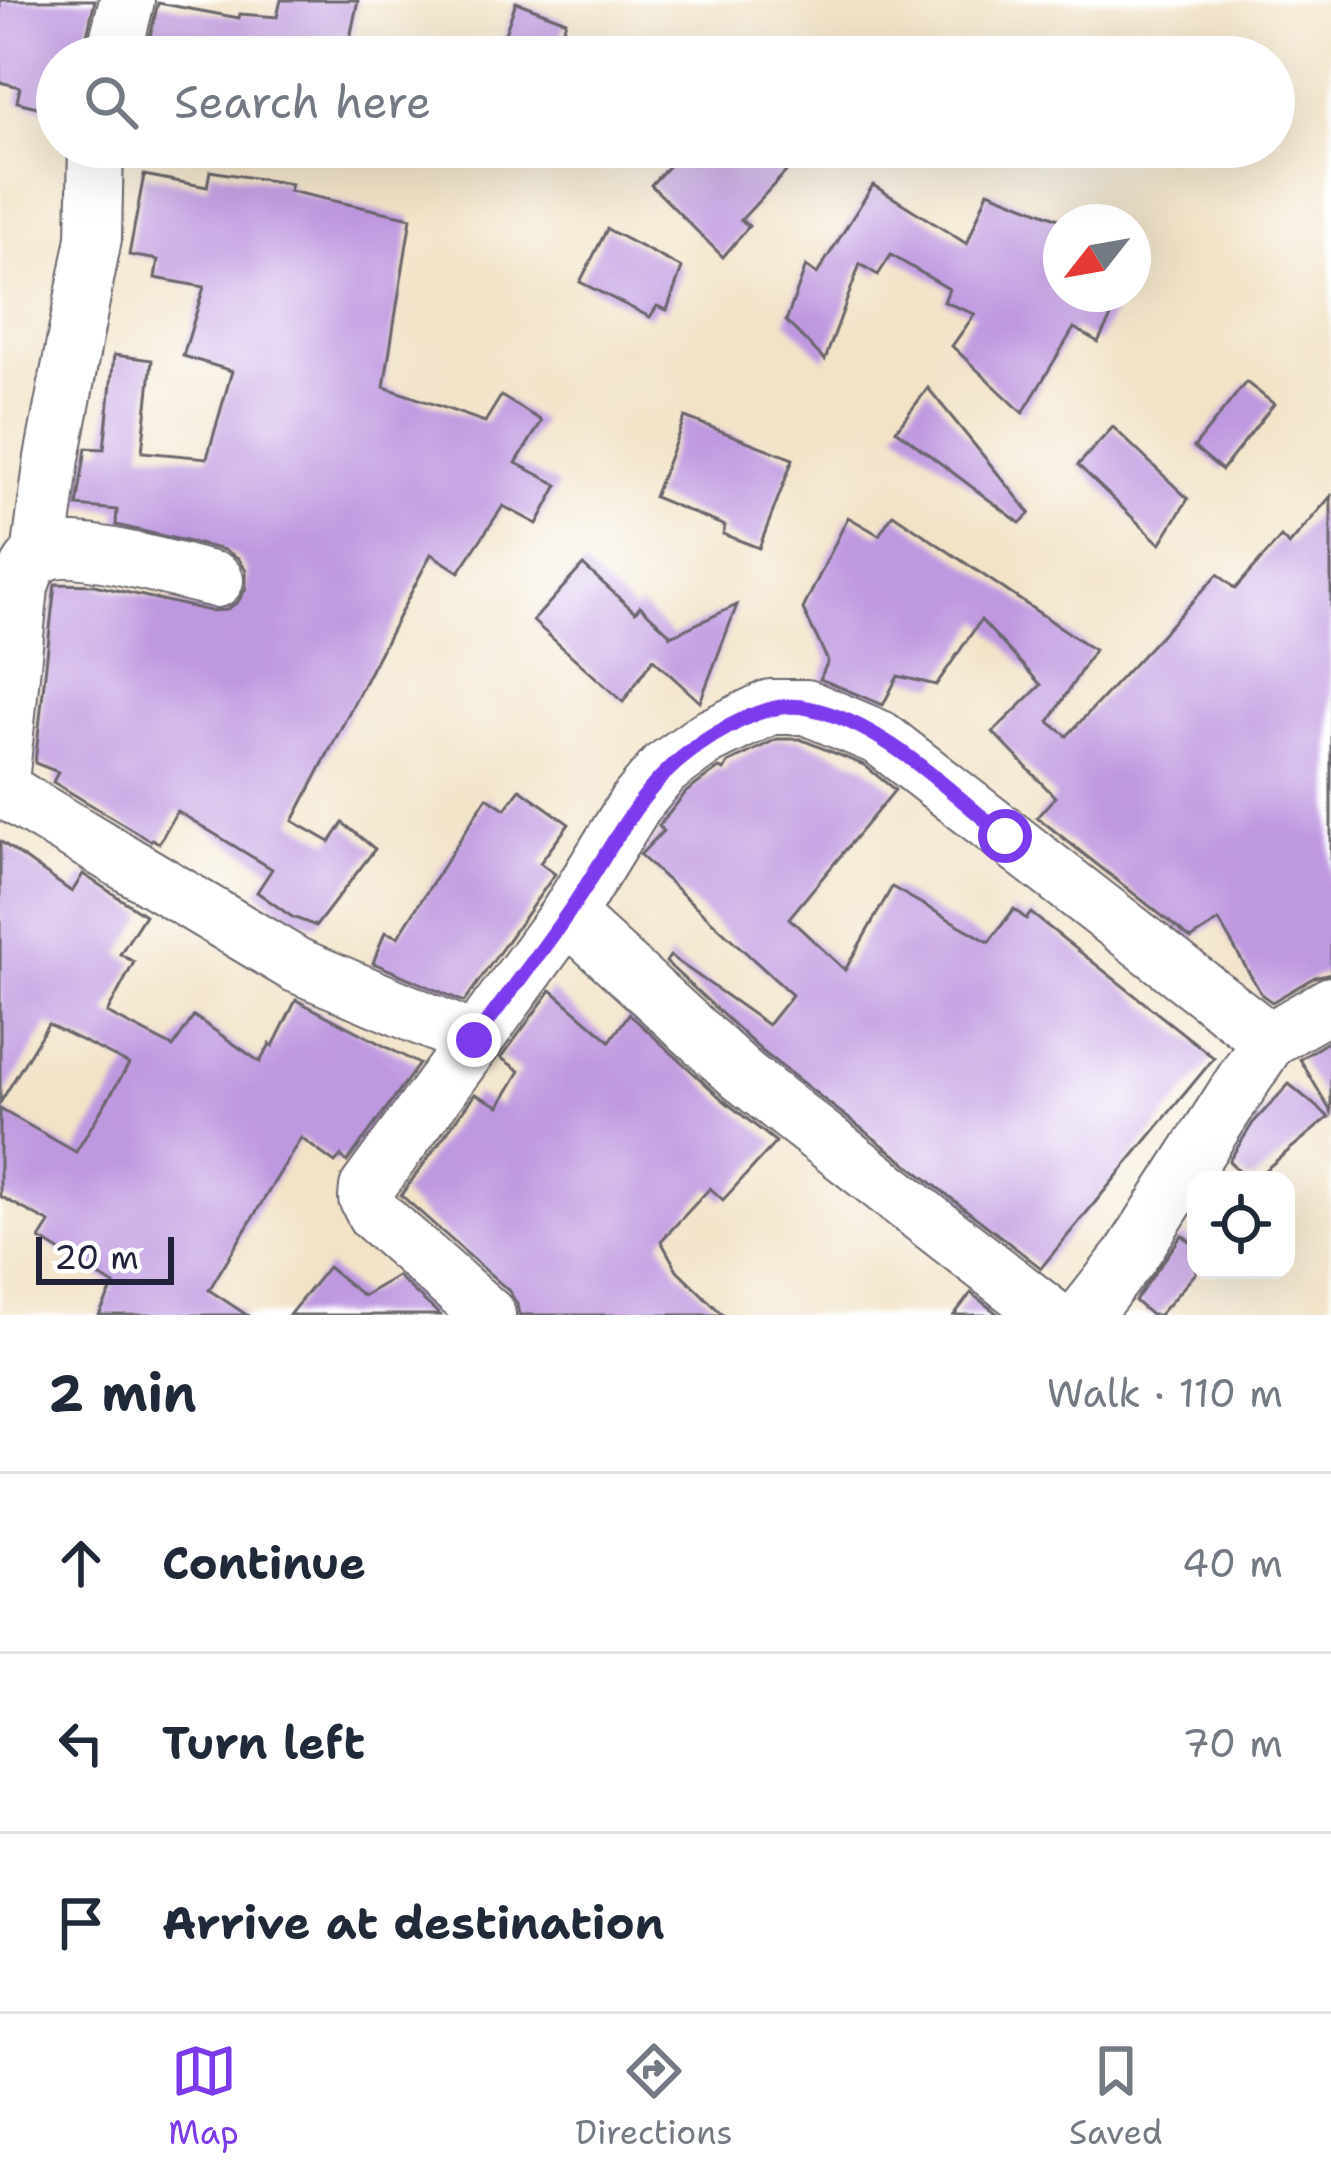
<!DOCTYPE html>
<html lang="en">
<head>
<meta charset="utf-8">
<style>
	:root { --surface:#fff; --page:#f2f2f3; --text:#1f2937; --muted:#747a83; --line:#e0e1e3; --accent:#7c3aed }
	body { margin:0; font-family:"Shantell Sans",sans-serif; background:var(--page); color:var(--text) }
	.controls { position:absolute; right:36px; bottom:36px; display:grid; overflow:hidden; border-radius:24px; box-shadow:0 12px 48px #0002 }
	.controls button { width:108px; height:108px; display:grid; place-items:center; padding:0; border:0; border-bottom:3px solid var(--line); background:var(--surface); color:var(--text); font:60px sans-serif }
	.compass { position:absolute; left:1043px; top:204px; width:108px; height:108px; border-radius:50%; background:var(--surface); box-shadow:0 12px 48px #0002; rotate:239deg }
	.scale { position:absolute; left:36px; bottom:30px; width:138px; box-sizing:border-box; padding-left:12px; border:6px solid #22223b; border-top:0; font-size:33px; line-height:42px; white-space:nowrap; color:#22223b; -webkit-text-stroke:9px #fff; paint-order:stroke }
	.stop { position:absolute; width:36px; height:36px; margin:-27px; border:9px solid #7c3aed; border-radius:50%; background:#fff }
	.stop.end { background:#7c3aed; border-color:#fff; box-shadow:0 3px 12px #0008 }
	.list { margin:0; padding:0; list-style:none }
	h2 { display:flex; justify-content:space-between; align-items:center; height:156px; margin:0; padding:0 48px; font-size:51px }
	h2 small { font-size:39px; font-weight:400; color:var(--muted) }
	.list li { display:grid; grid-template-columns:78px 1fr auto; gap:36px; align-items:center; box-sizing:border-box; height:180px; padding:0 48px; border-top:3px solid var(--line) }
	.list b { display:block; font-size:45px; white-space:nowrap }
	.list em { font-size:39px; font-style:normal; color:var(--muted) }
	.icon { flex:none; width:66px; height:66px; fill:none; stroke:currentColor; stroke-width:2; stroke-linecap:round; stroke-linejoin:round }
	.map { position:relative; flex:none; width:1331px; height:1315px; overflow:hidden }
	.search { position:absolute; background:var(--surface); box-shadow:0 12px 48px #0002; left:36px; right:36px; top:36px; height:132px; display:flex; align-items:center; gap:30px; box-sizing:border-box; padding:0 42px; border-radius:66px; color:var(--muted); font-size:45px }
	.sheet { height:696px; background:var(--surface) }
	nav { display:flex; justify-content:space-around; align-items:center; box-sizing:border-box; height:168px; border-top:3px solid var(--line); background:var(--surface); font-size:33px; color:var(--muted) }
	nav a { display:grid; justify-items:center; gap:6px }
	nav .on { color:var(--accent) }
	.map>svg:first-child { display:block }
	.building { fill:#bf99e0 }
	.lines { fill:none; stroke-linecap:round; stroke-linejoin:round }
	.minor-casing { stroke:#6b666c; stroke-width:58 }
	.minor { stroke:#fff; stroke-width:54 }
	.route { stroke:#7c3aed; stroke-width:15 }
</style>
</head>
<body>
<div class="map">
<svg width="1331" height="1315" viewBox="0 0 1331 1315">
	<rect width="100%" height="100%" fill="#fff"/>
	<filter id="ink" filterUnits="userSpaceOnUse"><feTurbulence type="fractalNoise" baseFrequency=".00833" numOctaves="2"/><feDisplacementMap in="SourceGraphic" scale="24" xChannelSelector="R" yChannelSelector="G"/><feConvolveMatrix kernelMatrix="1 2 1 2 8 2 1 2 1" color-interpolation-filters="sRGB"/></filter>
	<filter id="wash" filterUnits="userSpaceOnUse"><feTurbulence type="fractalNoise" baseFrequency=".004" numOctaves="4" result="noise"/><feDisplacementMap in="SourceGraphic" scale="48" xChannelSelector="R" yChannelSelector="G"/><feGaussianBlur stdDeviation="2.7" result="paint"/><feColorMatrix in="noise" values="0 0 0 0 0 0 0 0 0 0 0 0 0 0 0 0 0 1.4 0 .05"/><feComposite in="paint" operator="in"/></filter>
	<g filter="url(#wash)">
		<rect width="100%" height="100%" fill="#f2e3c7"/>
		<g id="blocks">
			<g class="building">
				<path d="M 0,0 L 95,0 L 82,57 L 57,57 L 57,112 L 17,102 L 20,87 L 0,82 Z"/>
				<path d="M 281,0 L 358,0 L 346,57 L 145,57 L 158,3 L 239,18 L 240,14 L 277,17 Z"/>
				<path d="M 516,2 L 566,21 L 554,57 L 534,57 L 501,45 Z"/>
				<path d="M 686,147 L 809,147 L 741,220 L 749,226 L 723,257 L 651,185 Z"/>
				<path d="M 210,171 L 291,184 L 289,191 L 411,218 L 384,387 L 485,422 L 501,396 L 542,421 L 516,463 L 558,485 L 537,524 L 503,506 L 459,572 L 431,554 L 293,821 L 330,842 L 343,823 L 375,849 L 316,926 L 292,917 L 257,892 L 272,869 L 177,811 L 159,843 L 152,839 L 151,841 L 53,782 L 58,772 L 35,763 L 55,584 L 94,585 L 210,611 L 226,610 L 238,602 L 246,588 L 246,570 L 238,558 L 224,550 L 116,525 L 117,510 L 77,506 L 86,448 L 104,449 L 114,355 L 152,360 L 142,452 L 207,458 L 232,371 L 183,356 L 204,287 L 155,278 L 158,260 L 129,255 L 144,175 L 207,187 Z"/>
				<path d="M 873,185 L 967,244 L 988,191 L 1061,220 L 1061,294 L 1123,294 L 1098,342 L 1074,328 L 1023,413 L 952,346 L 975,314 L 944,302 L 949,289 L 891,255 L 878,275 L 860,264 L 825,360 L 786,321 L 806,266 L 817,274 Z"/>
				<path d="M 607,229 L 682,268 L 667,310 L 657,306 L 650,317 L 580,282 Z"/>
				<path d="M 1246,382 L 1274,404 L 1222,470 L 1194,447 Z"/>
				<path d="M 928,388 L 1030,513 L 1020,523 L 896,430 Z"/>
				<path d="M 685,417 L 793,459 L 759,548 L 723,534 L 725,526 L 654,497 Z"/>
				<path d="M 1113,427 L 1188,499 L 1160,544 L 1078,465 Z"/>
				<path d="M 1331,496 L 1331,973 L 1315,977 L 1272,1002 L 1262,995 L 1219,921 L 1191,939 L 1037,817 L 1055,797 L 993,732 L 1041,685 L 981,620 L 936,685 L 898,676 L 883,705 L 820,679 L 828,661 L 803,609 L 848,517 L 879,535 L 893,514 L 1094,650 L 1049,722 L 1067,736 L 1218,574 L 1235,589 L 1281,537 L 1289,545 Z"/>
				<path d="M 583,565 L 635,612 L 640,606 L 671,635 L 669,637 L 737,605 L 700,702 L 653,659 L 623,702 L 533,621 Z"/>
				<path d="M 777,739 L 800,739 L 864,765 L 895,790 L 789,918 L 845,970 L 892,887 L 989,942 L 1014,909 L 1026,919 L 1031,913 L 1214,1058 L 1041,1268 L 763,1052 L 666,962 L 670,956 L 768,1025 L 792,995 L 640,855 L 663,831 L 659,826 L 686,792 L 719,768 L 724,770 L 728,763 Z"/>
				<path d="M 520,789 L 569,824 L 540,863 L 555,874 L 464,1002 L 373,963 L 385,932 L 398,937 L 487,797 L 505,809 Z"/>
				<path d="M 0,841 L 72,892 L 83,874 L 145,915 L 120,954 L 134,962 L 107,1013 L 173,1047 L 194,1016 L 260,1062 L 270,1044 L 273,1046 L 296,1000 L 419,1064 L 347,1162 L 341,1156 L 335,1163 L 301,1138 L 209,1290 L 247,1315 L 99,1315 L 114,1285 L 40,1239 L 50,1223 L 0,1196 L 0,1109 L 76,1152 L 129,1064 L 48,1024 L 0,1103 Z"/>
				<path d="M 551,990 L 610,1041 L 629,1014 L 722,1099 L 776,1142 L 723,1200 L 710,1188 L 661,1241 L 677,1270 L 723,1315 L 519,1315 L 517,1304 L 509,1291 L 401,1195 L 475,1094 L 499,1106 L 520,1071 L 501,1058 Z"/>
				<path d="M 1331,1040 L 1331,1112 L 1300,1059 Z"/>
				<path d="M 1289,1084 L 1329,1117 L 1253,1180 L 1248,1180 L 1229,1161 L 1253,1123 Z"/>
				<path d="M 1182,1235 L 1196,1246 L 1196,1273 L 1159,1315 L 1151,1315 L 1135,1301 Z"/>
				<path d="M 328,1267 L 363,1296 L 397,1276 L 440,1315 L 289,1315 Z"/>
				<path d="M 971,1293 L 999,1315 L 954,1315 Z"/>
			</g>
		</g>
	</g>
	<g filter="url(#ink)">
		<use href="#blocks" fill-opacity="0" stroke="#6b666c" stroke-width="3"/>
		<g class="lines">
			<defs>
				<g id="minor">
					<path d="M 113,57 L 127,0"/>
					<path d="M 39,556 L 52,458 L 94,238 L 96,147"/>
					<path d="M 0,788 L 296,965 L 474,1040"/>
					<path d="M 0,792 L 21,587 C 25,574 28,563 40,556 C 69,538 179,572 216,580"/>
					<path d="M 567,915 L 743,1076 L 1050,1315"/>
					<path d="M 488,1315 L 374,1214 L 366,1198 L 367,1188 L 567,915 L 635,804 L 664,769 L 707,738 L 770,707 L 806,707 L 880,738 L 1269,1040"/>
					<path d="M 1084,1315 L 1132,1254 L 1269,1040 L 1331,1004"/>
				</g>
			</defs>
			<use href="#minor" class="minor-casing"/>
			<use href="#minor" class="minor"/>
		</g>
	</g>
	<g class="lines" filter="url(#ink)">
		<path class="route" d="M 474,1040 C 505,998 537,958 566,916 C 622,837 639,774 730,726 C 754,713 780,702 808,708 C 883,723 946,789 1005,836"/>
	</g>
</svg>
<div class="controls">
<button><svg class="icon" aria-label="locate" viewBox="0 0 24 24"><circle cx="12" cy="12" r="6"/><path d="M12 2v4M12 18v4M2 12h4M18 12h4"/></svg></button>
</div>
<svg class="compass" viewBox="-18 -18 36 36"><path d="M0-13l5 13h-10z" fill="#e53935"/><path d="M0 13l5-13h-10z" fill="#747a83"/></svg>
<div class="scale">20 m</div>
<div class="stop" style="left:1005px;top:836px"></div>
<div class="stop end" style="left:474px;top:1040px"></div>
<div class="search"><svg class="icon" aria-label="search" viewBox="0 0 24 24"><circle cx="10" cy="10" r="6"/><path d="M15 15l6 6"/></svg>Search here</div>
</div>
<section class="sheet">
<h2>2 min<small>Walk · 110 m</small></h2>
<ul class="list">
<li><svg class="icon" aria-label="ahead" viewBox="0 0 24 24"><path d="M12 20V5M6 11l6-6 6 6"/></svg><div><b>Continue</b></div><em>40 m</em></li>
<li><svg class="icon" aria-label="left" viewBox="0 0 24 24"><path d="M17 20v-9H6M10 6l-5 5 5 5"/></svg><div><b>Turn left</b></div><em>70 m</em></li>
<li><svg class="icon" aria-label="arrive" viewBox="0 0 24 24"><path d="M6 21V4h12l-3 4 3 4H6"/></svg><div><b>Arrive at destination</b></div></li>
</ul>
</section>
<nav>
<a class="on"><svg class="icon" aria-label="map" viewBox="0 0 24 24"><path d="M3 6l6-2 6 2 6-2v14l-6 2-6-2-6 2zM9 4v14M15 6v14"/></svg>Map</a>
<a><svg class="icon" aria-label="directions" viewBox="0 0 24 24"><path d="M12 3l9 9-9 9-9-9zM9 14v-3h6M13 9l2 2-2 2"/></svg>Directions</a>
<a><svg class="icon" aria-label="saved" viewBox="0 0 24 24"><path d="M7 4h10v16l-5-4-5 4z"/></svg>Saved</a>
</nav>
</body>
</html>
